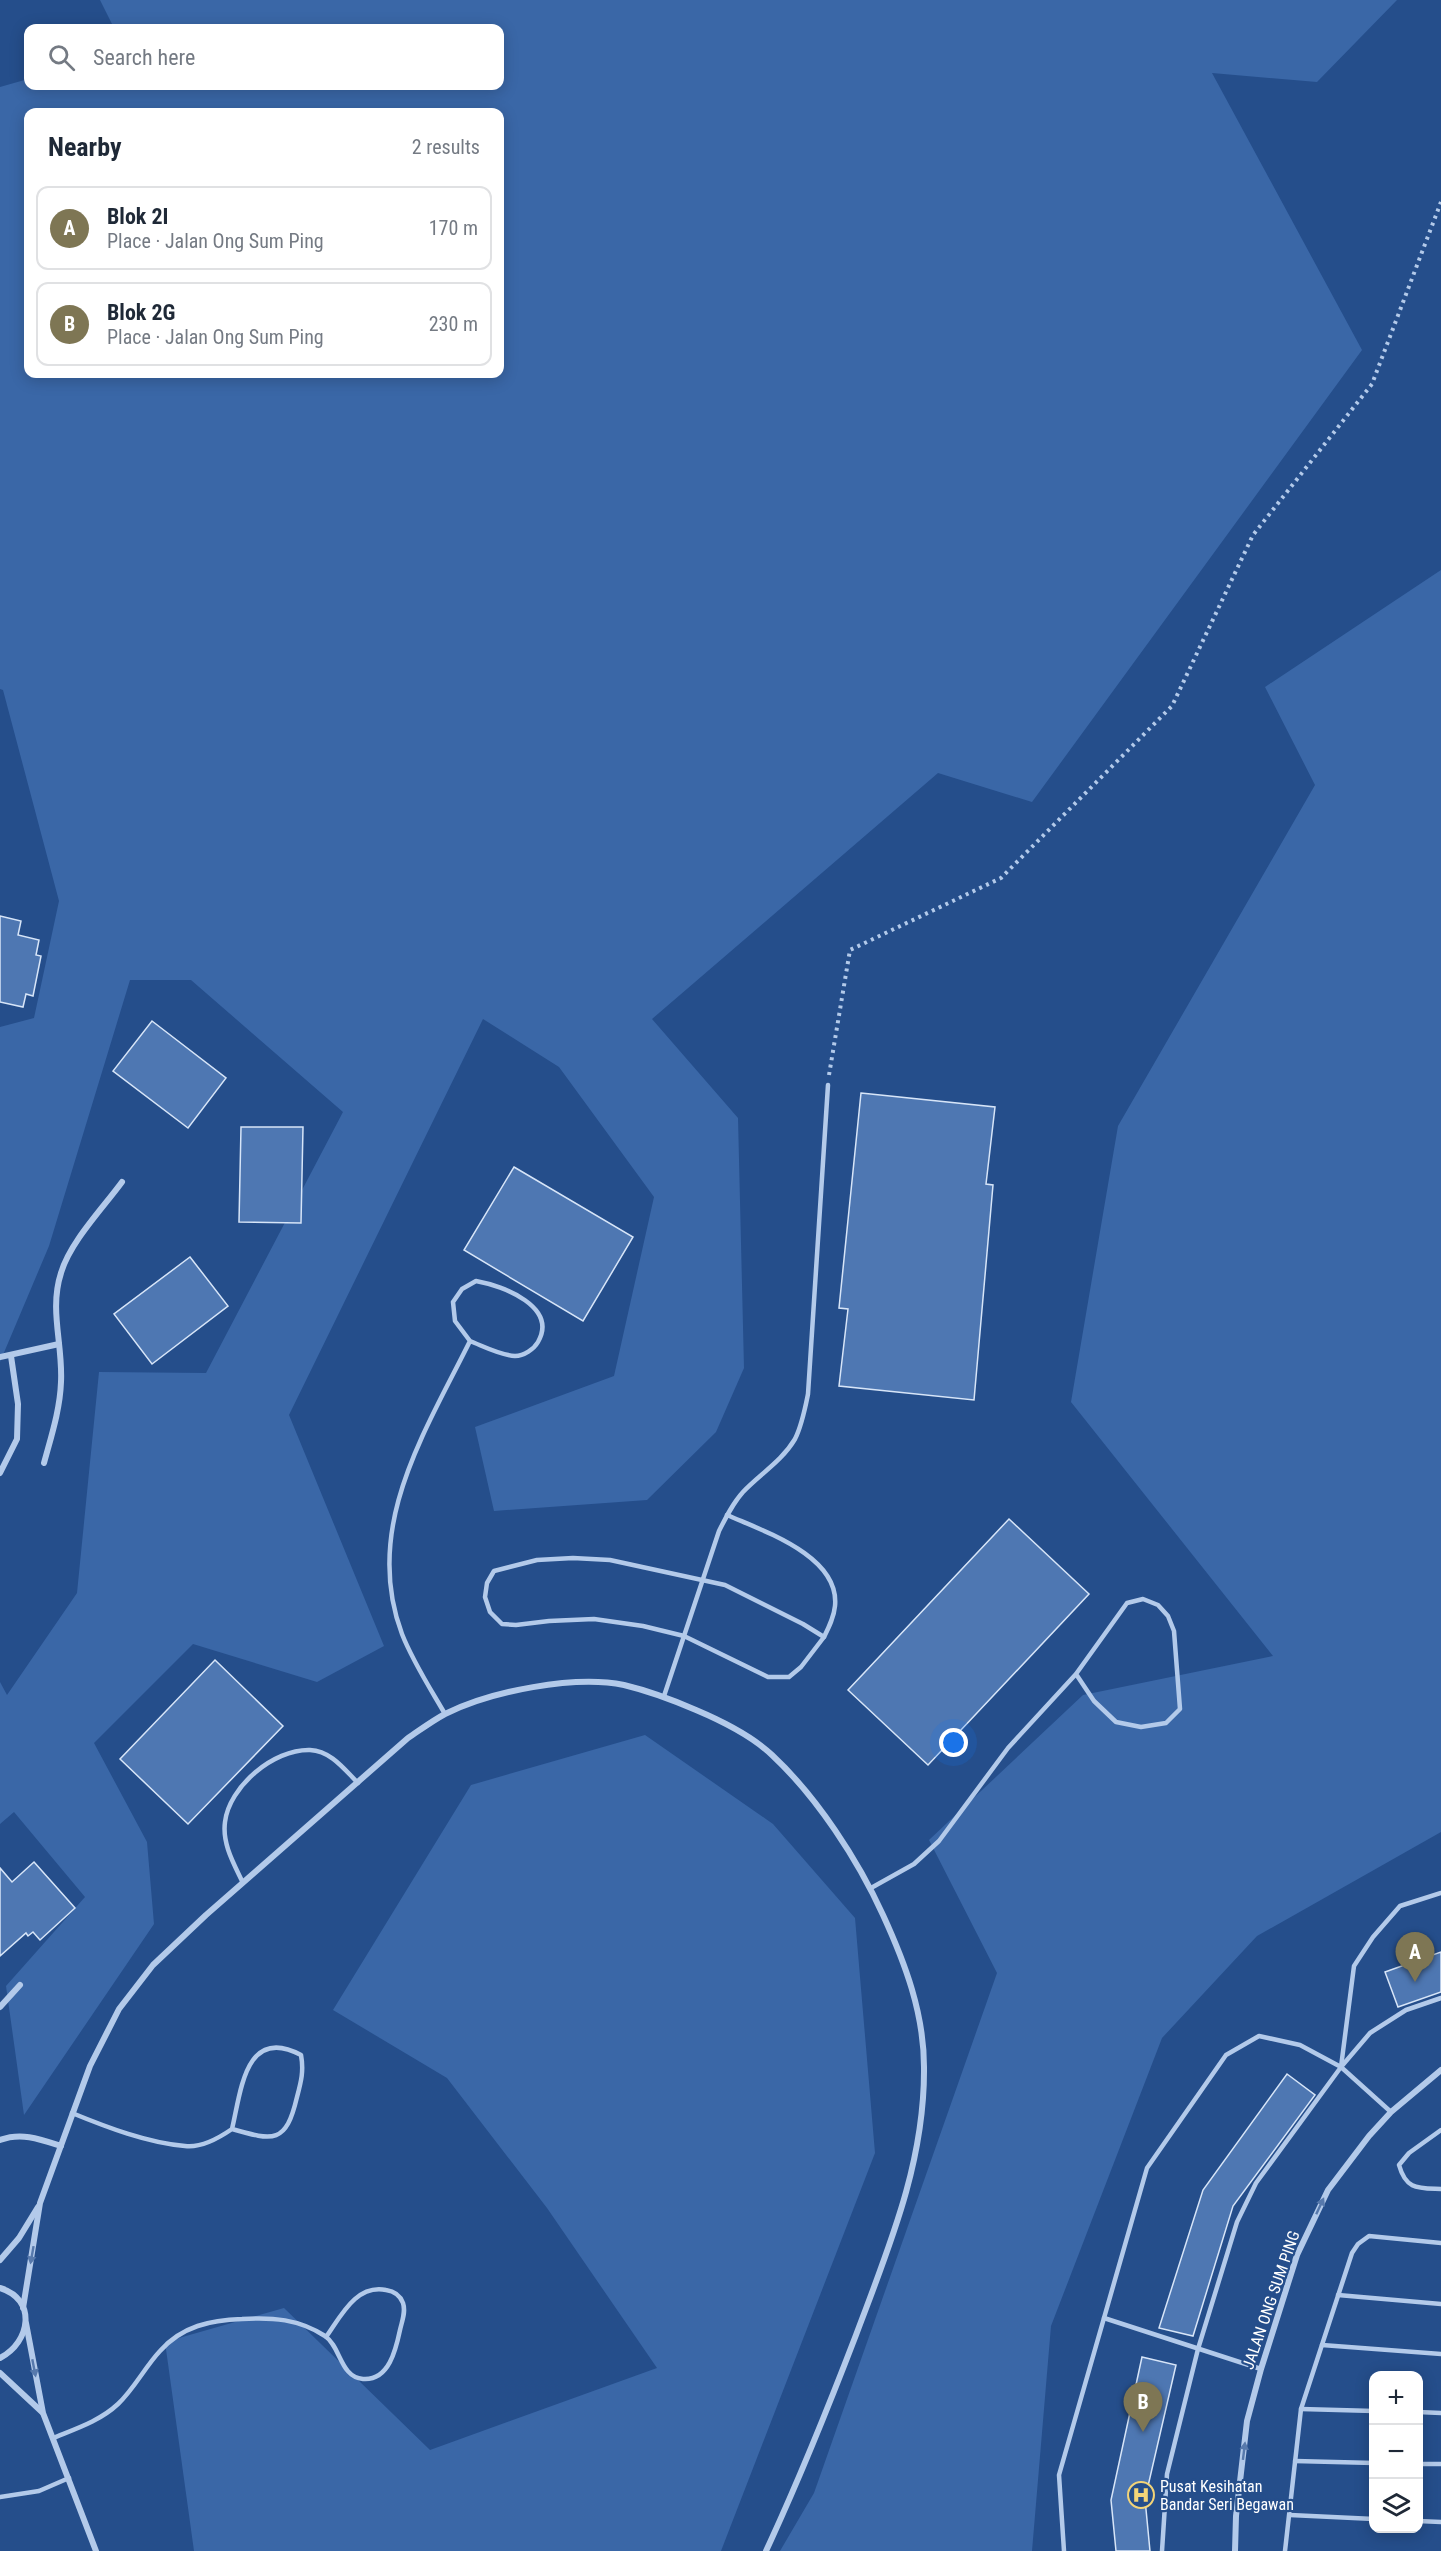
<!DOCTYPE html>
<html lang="en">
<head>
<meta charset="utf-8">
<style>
	:root { --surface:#fff; --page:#f2f2f3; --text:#1f2937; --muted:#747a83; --line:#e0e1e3; --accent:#7e7654 }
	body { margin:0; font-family:"Roboto Condensed",sans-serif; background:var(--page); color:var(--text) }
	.controls { position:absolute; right:18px; bottom:18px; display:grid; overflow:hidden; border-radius:12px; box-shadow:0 3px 15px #0003 }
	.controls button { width:54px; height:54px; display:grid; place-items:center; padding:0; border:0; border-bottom:2px solid var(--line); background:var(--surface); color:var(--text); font:30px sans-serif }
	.you { position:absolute; left:954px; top:1743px; width:21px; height:21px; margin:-15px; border:4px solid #fff; border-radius:50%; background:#1a73e8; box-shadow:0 0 0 9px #1a73e833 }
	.badge { display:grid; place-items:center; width:39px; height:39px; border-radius:50%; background:var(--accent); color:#fff; font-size:20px; font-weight:700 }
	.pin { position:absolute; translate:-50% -50px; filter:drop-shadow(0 2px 3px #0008) }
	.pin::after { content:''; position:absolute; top:32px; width:21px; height:18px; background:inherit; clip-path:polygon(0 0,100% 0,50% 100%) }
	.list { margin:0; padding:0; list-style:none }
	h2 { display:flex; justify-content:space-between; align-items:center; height:78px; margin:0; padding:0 24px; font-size:26px }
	h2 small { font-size:20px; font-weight:400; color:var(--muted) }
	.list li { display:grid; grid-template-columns:39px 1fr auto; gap:18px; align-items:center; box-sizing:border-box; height:84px; margin:0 12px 12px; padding:0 12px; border:2px solid var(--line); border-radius:12px }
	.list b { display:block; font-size:22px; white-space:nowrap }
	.list p { margin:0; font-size:20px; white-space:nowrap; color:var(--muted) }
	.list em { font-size:20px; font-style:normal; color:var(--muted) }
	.icon { flex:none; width:33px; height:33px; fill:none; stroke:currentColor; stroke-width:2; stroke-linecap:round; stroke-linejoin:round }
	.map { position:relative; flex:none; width:1441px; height:2551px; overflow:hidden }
	.search { position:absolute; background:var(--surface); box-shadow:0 3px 15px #0003; left:24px; top:24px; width:480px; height:66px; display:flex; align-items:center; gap:15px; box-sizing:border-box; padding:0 21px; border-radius:12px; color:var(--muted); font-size:22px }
	.panel { position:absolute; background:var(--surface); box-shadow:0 3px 15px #0003; left:24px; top:108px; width:480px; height:270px; border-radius:12px }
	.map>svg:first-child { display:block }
	.green { fill:#3a67a7; fill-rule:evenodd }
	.building { fill:#4e77b2; stroke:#d7e5f8; stroke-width:1.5 }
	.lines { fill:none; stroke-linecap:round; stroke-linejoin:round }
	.path { stroke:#b3caea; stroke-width:4; stroke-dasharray:3 4.5; stroke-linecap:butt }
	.service { stroke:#b3caea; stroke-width:4.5 }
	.minor { stroke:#b3caea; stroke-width:6 }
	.oneway { fill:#5779ac }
	.labels { text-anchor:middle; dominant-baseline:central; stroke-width:4.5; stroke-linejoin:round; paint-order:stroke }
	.street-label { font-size:16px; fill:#fff; stroke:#254e8b }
	.poi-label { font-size:16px; fill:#fff; stroke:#254e8b; text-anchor:start }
</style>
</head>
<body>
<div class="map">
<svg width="1441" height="2551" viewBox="0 0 1441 2551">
	<rect width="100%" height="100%" fill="#254e8b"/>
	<g class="green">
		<path d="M 100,0 L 1397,0 L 1317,82 L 1212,73 L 1362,350 L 1032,802 L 938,773 L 652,1019 L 738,1118 L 744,1368 L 716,1432 L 647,1500 L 494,1511 L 475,1427 L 614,1376 L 654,1197 L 559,1067 L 483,1019 L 289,1415 L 384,1646 L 317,1682 L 193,1644 L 94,1743 L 147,1842 L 154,1924 L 24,2115 L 6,1986 L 85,1897 L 14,1812 L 0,1824 L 0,1682 L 7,1695 L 77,1593 L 99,1372 L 206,1373 L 343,1112 L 191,980 L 130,980 L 49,1246 L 0,1362 L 0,1027 L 34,1018 L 59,901 L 3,690 L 0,689 L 0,87 L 28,79 L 28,86 L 500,86 L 500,28 L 114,28 ZM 28,112 L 500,112 L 500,374 L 28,374 Z"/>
		<path d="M 1441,570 L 1441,1832 L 1257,1936 L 1162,2038 L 1051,2326 L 1032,2551 L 780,2551 L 814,2493 L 997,1973 L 929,1840 L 1083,1695 L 1273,1656 L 1071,1402 L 1118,1126 L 1315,785 L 1265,687 Z"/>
		<path d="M 645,1735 L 773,1824 L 855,1918 L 875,2153 L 721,2551 L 194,2551 L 165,2342 L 284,2308 L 430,2450 L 657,2368 L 547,2208 L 447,2078 L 333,2010 L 471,1785 Z"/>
	</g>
	<g class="building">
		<path d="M 0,916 L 21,921 L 18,935 L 39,940 L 36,955 L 41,956 L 33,996 L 26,994 L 23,1007 L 0,1002 Z"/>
		<path d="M 152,1021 L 226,1078 L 188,1128 L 113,1071 Z"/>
		<path d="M 861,1093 L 995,1107 L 986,1184 L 993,1185 L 974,1400 L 839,1386 L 848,1309 L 839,1308 Z"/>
		<path d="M 241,1127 L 303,1127 L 301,1223 L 239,1222 Z"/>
		<path d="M 514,1167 L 633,1237 L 583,1321 L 464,1250 Z"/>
		<path d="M 190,1257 L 228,1306 L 152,1364 L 114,1314 Z"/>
		<path d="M 1009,1519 L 1089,1594 L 928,1765 L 848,1690 Z"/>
		<path d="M 215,1660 L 283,1726 L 188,1824 L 120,1759 Z"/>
		<path d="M 34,1862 L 75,1908 L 40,1940 L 33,1932 L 28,1936 L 26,1933 L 0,1956 L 0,1868 L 12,1882 Z"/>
		<path d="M 1441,1952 L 1441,1992 L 1398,2007 L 1385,1972 Z"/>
		<path d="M 1287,2074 L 1315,2095 L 1233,2206 L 1193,2336 L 1159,2328 L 1203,2190 Z"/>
		<path d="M 1142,2357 L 1176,2365 L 1145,2499 L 1150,2551 L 1116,2551 L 1111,2500 Z"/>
	</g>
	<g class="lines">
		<path class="path" d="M 829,1075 L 850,950 L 1001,878 L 1172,706 L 1253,535 L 1372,384 L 1441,202"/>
		<g class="service">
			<path d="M 727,1515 C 763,1531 840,1556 835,1606 C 834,1617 829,1627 824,1637"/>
			<path d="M 573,1558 L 610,1560 L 725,1585 L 803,1624 L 824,1637 L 801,1667 L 789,1677 L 768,1677 L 684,1636 L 643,1626 L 594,1619 L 549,1621 L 516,1625 L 502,1624 L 490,1612 L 485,1597 L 487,1583 L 494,1571 L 537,1560 Z"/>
			<path d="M 664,1696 L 719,1531 C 726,1517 733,1503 743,1492 C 760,1474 782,1461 795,1439 C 802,1425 805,1409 808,1394 L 828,1085"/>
			<path d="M 445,1714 C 430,1688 413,1662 402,1634 C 362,1528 425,1432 470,1341 L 455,1321 L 453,1302 L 462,1289 L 476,1281 C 504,1286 558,1307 538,1342 C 534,1349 524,1356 515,1356 C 500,1355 485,1347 470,1341"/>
			<path d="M 243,1883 C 234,1864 222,1844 225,1822 C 229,1787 273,1749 310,1750 C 331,1751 344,1769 358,1783"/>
			<path d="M 871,1888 L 914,1864 L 939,1841 L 1008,1748 L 1076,1674 L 1127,1603 L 1143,1599 L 1158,1605 L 1168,1616 L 1174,1631 L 1180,1709 L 1166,1723 L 1141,1727 L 1116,1722 L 1094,1701 L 1076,1674"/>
			<path d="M 1341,2067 L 1354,1966 L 1373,1937 L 1400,1906 L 1441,1893"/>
			<path d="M 72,2113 C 106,2127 148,2143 185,2146 C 201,2148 219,2138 232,2129 C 241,2092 245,2025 301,2055 C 304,2071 301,2082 297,2097 C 286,2144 274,2141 232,2129"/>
			<path d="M 1441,2130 L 1409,2153 L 1399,2165 C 1406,2190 1418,2188 1441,2189"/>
			<path d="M 1338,2295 L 1441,2304"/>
			<path d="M 1104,2318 L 1261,2369"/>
			<path d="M 1322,2345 L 1441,2354"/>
			<path d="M 1301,2409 L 1374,2411"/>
			<path d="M 1418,2412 L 1441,2413"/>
			<path d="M 53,2438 C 75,2429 100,2421 118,2404 C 134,2389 145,2367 160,2351 C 182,2326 211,2320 242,2319 C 272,2317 299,2319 325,2336 C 341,2347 340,2377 363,2379 C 389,2381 396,2349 400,2330 C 402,2321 406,2312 403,2303 C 400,2295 393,2291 386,2290 C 356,2284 341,2316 326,2337"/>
			<path d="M 1295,2461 L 1374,2463"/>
			<path d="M 1418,2464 L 1441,2464"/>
			<path d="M 0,2497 L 39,2491 L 69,2478"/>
			<path d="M 1290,2515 L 1374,2519"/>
			<path d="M 1418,2521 L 1441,2522"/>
			<path d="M 1064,2551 L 1059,2475 L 1147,2168 L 1226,2055 L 1259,2036 L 1300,2045 L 1341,2067 L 1391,2112"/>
			<path d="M 1162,2551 L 1167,2474 L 1198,2349 L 1237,2222 L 1256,2183 L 1341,2067 L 1370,2033 L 1406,2010 L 1441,1998"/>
			<path d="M 1285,2551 L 1301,2409 L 1352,2253 L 1358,2244 L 1369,2236 L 1441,2243"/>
		</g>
		<g class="minor">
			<path d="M 0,1357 L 59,1344"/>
			<path d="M 44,1463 C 51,1437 60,1410 61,1382 C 63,1344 49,1310 61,1273 C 70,1242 103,1208 122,1182"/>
			<path d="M 0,1473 L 17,1439 L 18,1404 L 11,1356"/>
			<path d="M 0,2007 L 20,1985"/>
			<path d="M 0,2140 C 21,2132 40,2139 61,2146"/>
			<path d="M 0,2260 L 19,2238 L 38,2207"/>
			<path d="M 0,2288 C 37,2299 31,2342 0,2358"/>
			<path d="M 23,2308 L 40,2203 L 90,2066 L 119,2009 L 153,1965 L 206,1915 L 408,1738 C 420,1730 432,1721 445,1714 C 491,1691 574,1675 624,1685 C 649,1691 673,1700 696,1710 C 722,1721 751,1735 772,1755 C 817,1797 858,1860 883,1915 C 905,1963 924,2013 924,2067 C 925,2162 889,2247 856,2335 C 828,2408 799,2480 766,2551"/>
			<path d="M 26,2323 L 43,2413 L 96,2551"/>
			<path d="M 0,2373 L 42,2412"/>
			<path d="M 1235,2551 L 1236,2516 L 1247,2421 L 1261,2369 L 1297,2255 L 1328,2190 L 1369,2136 L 1391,2112 L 1441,2070"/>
		</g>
	</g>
	<defs><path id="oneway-solid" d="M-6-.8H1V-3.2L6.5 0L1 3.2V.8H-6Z" transform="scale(1.5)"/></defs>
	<g class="oneway">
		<use href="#oneway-solid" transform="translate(1320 2206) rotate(-65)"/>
		<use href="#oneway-solid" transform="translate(32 2255) rotate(100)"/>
		<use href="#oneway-solid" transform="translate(34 2368) rotate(79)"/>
		<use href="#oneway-solid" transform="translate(1244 2451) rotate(-83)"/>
	</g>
	<defs>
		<symbol id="hospital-ring" viewBox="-11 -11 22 22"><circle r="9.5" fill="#254e8b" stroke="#f3d478" stroke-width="1.5"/><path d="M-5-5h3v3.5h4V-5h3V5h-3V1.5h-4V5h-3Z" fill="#f3d478"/></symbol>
	</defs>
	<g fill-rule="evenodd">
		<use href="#hospital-ring" x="1126" y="2480" width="30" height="30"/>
	</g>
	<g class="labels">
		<g class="street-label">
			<text transform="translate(1271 2300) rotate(-71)">JALAN ONG SUM PING</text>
		</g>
		<g class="poi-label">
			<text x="1160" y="2486">Pusat Kesihatan<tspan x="1160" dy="18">Bandar Seri Begawan</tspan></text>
		</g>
	</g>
</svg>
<div class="controls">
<button>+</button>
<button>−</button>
<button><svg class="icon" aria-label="layers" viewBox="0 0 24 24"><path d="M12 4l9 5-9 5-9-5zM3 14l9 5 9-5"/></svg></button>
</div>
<div class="you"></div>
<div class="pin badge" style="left:1415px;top:1982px">A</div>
<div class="pin badge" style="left:1143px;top:2432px">B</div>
<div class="search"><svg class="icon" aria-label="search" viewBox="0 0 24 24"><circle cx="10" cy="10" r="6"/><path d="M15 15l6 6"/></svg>Search here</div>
<section class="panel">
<h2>Nearby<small>2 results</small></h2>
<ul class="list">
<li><span class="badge">A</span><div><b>Blok 2I</b><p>Place · Jalan Ong Sum Ping</p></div><em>170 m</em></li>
<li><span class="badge">B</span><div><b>Blok 2G</b><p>Place · Jalan Ong Sum Ping</p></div><em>230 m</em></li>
</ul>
</section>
</div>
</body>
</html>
